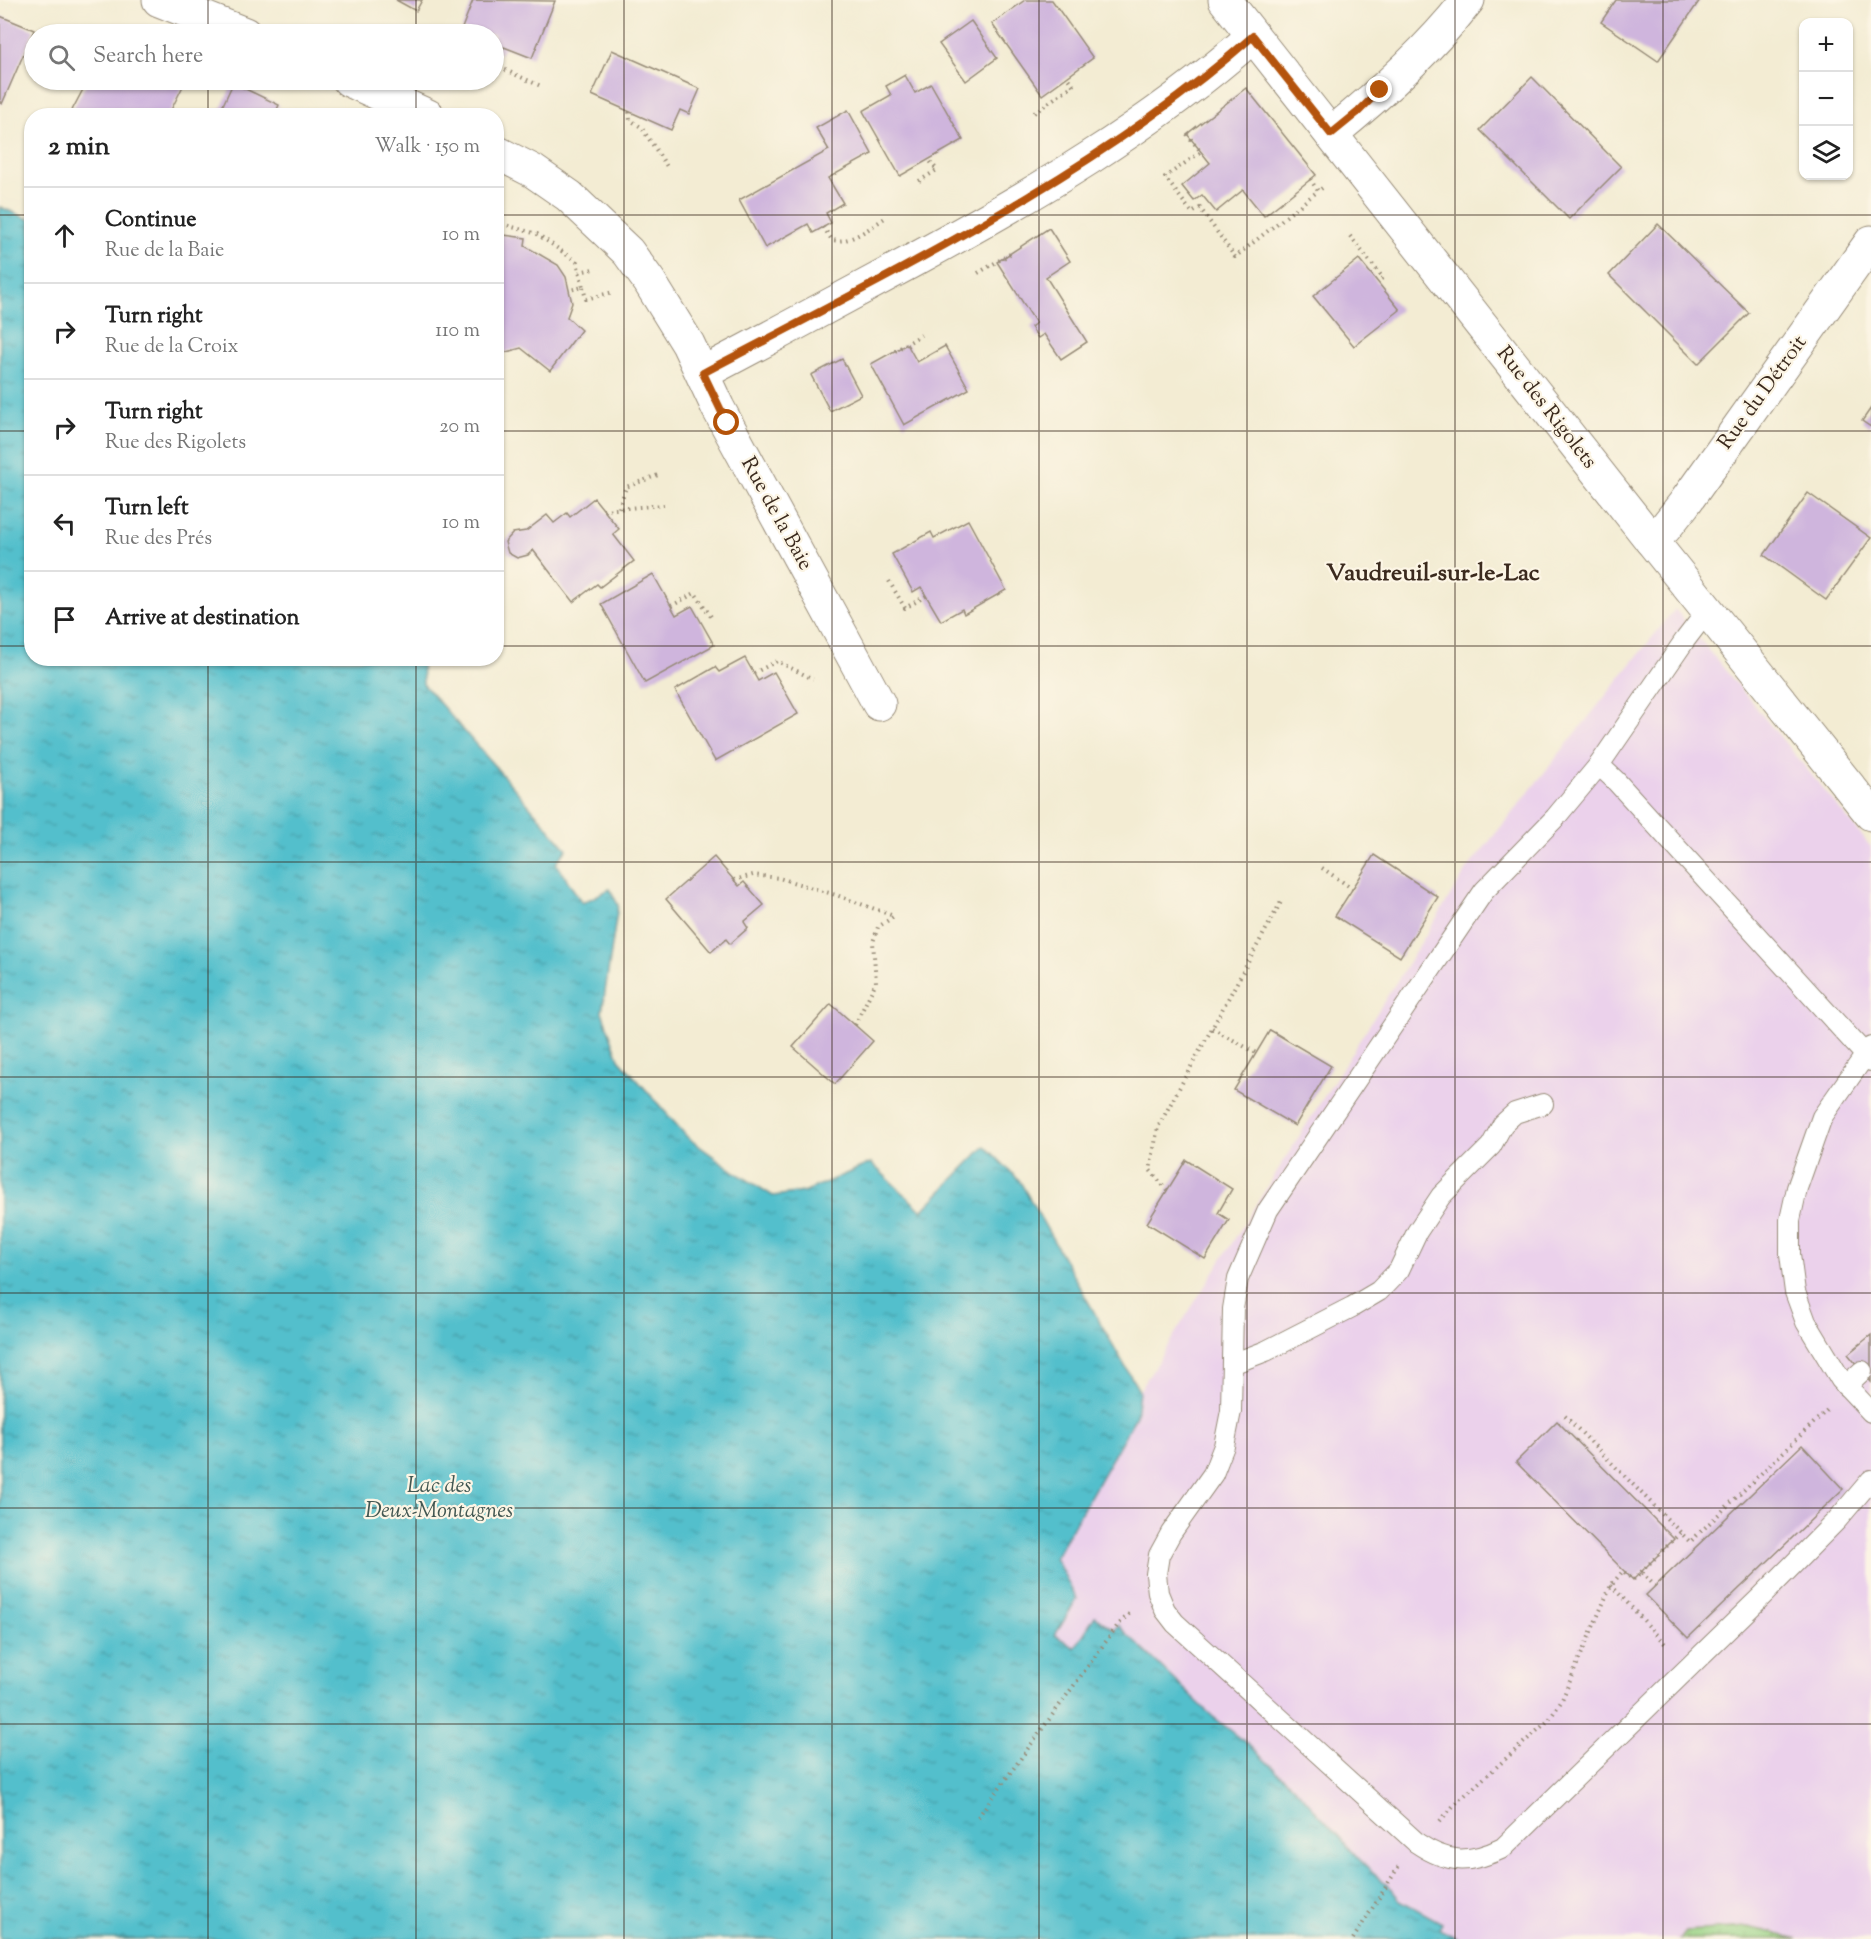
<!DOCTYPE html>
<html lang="en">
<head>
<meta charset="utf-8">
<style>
	:root { --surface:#fff; --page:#f6f6f6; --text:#222; --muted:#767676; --line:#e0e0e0 }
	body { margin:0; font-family:"Sorts Mill Goudy",serif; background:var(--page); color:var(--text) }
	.controls { position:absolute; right:18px; top:18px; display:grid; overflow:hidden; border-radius:12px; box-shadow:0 2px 4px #0004 }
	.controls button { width:54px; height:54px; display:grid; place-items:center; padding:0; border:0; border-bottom:2px solid var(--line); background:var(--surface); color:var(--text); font:30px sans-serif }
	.stop { position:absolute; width:18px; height:18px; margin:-14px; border:4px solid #b45309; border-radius:50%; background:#fff }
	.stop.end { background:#b45309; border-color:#fff; box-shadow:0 2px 6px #0008 }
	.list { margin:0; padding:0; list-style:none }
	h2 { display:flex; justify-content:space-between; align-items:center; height:78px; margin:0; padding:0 24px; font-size:26px }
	h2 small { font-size:20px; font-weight:400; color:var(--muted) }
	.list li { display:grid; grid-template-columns:39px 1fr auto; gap:18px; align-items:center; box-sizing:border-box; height:96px; padding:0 24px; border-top:2px solid var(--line) }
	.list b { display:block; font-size:22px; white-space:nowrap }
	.list p { margin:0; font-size:20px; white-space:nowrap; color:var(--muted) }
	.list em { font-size:20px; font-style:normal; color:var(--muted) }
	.icon { flex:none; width:33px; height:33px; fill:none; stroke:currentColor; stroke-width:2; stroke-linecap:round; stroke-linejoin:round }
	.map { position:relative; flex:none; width:1871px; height:1939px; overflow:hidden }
	.search { position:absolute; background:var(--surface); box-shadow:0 2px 4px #0004; left:24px; top:24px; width:480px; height:66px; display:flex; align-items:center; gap:15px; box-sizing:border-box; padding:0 21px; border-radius:33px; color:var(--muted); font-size:22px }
	.panel { position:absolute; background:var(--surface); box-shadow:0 2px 4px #0004; left:24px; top:108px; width:480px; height:558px; border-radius:24px }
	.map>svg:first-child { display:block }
	.built { fill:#ebd1eb }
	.wetland { fill:url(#wetland-marsh); stroke:#6a7e52; stroke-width:1.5 }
	.water { fill:url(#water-ripples); stroke:#477475; stroke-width:1.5 }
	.building { fill:#cfb5dd }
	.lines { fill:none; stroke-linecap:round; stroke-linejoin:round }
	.service-casing { stroke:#978b78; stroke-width:22 }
	.minor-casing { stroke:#978b78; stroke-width:35 }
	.path { stroke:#978b78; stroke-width:4; stroke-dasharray:1.5 4.5; stroke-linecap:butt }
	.service { stroke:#fff; stroke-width:20 }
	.minor { stroke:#fff; stroke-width:33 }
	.route { stroke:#b45309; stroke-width:8 }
	.grid { fill:none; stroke:#3b2a1e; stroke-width:1.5; stroke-opacity:0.55 }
	.labels { text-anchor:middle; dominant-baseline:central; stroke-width:4.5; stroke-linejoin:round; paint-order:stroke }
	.street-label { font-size:21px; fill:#3b2a1e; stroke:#fcf5e5 }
	.water-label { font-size:22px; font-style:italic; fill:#425752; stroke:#fcf5e5 }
	.quarter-label { font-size:24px; font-weight:bold; fill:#3b2a1e; stroke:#fcf5e5 }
</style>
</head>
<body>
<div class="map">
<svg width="1871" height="1939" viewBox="0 0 1871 1939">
	<defs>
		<pattern id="wetland-marsh" width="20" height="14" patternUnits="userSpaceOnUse" patternTransform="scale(1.5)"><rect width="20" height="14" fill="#9ad386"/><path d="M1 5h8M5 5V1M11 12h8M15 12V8" fill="none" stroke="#86b573"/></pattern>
		<pattern id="water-ripples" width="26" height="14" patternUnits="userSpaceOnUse" patternTransform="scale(1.5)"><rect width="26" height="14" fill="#53bfcc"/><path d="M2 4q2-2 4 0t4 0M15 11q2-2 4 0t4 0" fill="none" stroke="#469ba5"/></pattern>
	</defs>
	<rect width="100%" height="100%" fill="#fcf5e5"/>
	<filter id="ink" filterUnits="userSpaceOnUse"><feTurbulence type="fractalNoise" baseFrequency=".0167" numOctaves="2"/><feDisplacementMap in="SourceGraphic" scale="12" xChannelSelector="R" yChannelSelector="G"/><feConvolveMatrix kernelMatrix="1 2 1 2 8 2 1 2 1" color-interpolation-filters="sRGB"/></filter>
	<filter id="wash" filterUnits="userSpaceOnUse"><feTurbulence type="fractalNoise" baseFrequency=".008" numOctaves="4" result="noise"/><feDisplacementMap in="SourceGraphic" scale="24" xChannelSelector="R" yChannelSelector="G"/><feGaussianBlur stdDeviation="1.35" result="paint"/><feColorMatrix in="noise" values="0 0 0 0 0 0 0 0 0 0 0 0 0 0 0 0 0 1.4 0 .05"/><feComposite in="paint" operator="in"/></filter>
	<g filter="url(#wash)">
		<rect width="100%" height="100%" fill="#f3ecd3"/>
		<path class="built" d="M 1675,609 L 1871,847 L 1871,1939 L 789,1939 L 1055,1558 L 1136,1416 L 1139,1391 L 1468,868 Z"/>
		<path class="wetland" d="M 1748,1927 L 1797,1939 L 1680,1939 L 1686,1931 Z"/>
		<path class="water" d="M 0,207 L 31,220 L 32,658 L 422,659 L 423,684 L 567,849 L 556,863 L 582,903 L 610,889 L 618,905 L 602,1012 L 619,1059 L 688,1138 L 738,1174 L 773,1196 L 804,1192 L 871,1163 L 922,1211 L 985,1146 L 1019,1180 L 1139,1391 L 1136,1416 L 1055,1558 L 1077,1599 L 1055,1635 L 1075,1648 L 1095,1616 L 1114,1630 L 1118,1625 L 1212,1716 L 1243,1740 L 1298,1791 L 1369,1870 L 1387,1884 L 1400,1900 L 1442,1923 L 1439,1929 L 1459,1939 L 0,1939 Z"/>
		<g id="blocks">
			<g class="building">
				<path d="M 396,0 L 422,0 L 416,11 Z"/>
				<path d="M 473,0 L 555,1 L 532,58 L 504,47 L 501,54 L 494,51 L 494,34 L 479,34 L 462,28 Z"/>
				<path d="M 1025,0 L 1052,0 L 1093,58 L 1042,95 L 992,24 Z"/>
				<path d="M 1616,0 L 1700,0 L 1658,61 L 1601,22 Z"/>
				<path d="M 0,16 L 34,30 L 2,104 L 0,103 Z"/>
				<path d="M 971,21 L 997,58 L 966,81 L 939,44 Z"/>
				<path d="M 612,50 L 700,89 L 689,114 L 680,110 L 671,130 L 592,95 Z"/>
				<path d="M 905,75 L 915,93 L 931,84 L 963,140 L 900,176 L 863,111 L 891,95 L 886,86 Z"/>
				<path d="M 1532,77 L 1621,167 L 1569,219 L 1480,130 Z"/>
				<path d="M 88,80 L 174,80 L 184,84 L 168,116 L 69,116 Z"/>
				<path d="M 233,83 L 279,105 L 274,116 L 218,116 Z"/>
				<path d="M 1246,88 L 1316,175 L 1264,216 L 1243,190 L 1216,212 L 1202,195 L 1194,201 L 1182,186 L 1210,163 L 1187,134 Z"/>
				<path d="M 848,110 L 872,154 L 828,178 L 843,203 L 826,213 L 831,223 L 813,233 L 808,224 L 765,248 L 739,200 L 829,150 L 816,128 Z"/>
				<path d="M 1658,224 L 1749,313 L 1698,364 L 1609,275 Z"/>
				<path d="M 1049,228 L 1070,261 L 1046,277 L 1087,342 L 1061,359 L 1044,334 L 1038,338 L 1031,327 L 1036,323 L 997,262 Z"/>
				<path d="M 496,234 L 526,238 L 525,246 L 558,265 L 566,277 L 572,303 L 567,317 L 581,330 L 550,371 L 521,348 L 503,353 L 496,347 Z"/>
				<path d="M 1359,259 L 1400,310 L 1354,346 L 1313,296 Z"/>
				<path d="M 907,344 L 917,362 L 945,346 L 969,389 L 904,425 L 871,364 Z"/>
				<path d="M 842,359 L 861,395 L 830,411 L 811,375 Z"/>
				<path d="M 1871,408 L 1871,427 L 1862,421 Z"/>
				<path d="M 1808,493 L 1871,538 L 1826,600 L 1764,555 Z"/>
				<path d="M 594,498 L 619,529 L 613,534 L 634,561 L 600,587 L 597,584 L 573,602 L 533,550 L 528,555 L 517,558 L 508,553 L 505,542 L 513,533 L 526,531 L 547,515 L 554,523 L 567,513 L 570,517 Z"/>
				<path d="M 968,520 L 1006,590 L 964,614 L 962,609 L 941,621 L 921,587 L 913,592 L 892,554 L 931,532 L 934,538 Z"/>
				<path d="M 653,574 L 676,615 L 692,606 L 714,645 L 645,683 L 601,604 Z"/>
				<path d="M 745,658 L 758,681 L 774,672 L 798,714 L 715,761 L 675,690 L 715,667 L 719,672 Z"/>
				<path d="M 1374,855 L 1438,897 L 1400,957 L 1335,916 Z"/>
				<path d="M 714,857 L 739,886 L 744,882 L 764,905 L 744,922 L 748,928 L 730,944 L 726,939 L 711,952 L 666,899 Z"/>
				<path d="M 831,1004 L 873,1041 L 835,1084 L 793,1047 Z"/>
				<path d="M 1270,1030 L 1331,1066 L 1295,1126 L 1234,1090 Z"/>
				<path d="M 1186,1160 L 1232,1189 L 1218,1213 L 1229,1220 L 1205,1259 L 1147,1223 Z"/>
				<path d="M 1871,1335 L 1871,1382 L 1848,1354 Z"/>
				<path d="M 1557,1421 L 1674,1539 L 1633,1580 L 1516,1462 Z"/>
				<path d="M 1802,1445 L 1843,1489 L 1688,1638 L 1646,1595 Z"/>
			</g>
		</g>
	</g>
	<g filter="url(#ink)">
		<use href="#blocks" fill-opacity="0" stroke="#978b78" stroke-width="1.5"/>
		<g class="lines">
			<defs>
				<g id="service">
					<path d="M 1709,613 L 1698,623 L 1685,640 L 1599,765 L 1555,818 L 1484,891 L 1268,1210 L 1238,1279 L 1233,1309 L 1231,1411 L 1224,1446 L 1213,1474 L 1171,1533 L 1159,1555 L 1156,1574 L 1158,1593 L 1165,1610 L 1175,1623 L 1417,1843 C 1448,1864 1470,1864 1503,1848 L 1762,1596 L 1837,1520 L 1871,1480"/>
					<path d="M 1599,765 L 1615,780 L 1871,1061"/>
					<path d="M 1871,1047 L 1822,1117 L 1797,1188 L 1790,1220 L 1790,1254 L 1795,1292 L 1806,1322 L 1841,1380 L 1871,1412"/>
					<path d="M 1232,1364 L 1266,1351 L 1352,1307 L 1379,1291 L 1399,1270 L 1417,1232 L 1441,1196 L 1491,1146 L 1503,1124 L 1515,1113 L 1543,1104"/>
					<path d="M 1846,1386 L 1862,1371"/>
				</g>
				<g id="minor">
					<path d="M 159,0 L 245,34"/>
					<path d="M 1225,0 L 1651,540 L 1871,814"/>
					<path d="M 349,80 L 428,116"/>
					<path d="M 1331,134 C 1379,95 1430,49 1468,0"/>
					<path d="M 496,152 L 533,171 L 569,196 L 628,252 L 649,281 L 688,344 L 718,408 L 879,704"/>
					<path d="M 703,373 C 773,336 842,299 912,261 C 1032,196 1150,127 1253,36"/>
					<path d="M 1651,540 L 1665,528 L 1684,504 L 1871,242"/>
				</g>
			</defs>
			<use href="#service" class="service-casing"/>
			<use href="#minor" class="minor-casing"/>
			<g class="path">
				<path d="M 494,65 L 543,87"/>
				<path d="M 629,112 L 630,120 L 641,127 L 668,168"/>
				<path d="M 1034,113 L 1073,85 L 1067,77"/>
				<path d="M 1187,134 L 1201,152 L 1165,177 L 1192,213 L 1200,208 L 1235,257 L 1318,191"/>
				<path d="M 1310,179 L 1318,191 L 1325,186"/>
				<path d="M 919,181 L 937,170 L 929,160"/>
				<path d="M 502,224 L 537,234 L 577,262 L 583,287 L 570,290"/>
				<path d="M 823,227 L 832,240 C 851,244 869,228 885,218"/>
				<path d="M 1350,236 L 1383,278 L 1377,281"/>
				<path d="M 579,272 L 593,269"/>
				<path d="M 978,273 L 1010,254"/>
				<path d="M 583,287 L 586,299 L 613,292"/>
				<path d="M 895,351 L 921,335"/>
				<path d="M 619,508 L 626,487 L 661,474"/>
				<path d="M 603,510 L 664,505"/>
				<path d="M 889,581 L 905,608 L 926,596"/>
				<path d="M 671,606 L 695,593 L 712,618"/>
				<path d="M 754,673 L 777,661 L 813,679"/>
				<path d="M 1322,868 L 1353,889"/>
				<path d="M 734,880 L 753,875 L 779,878 L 836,895 L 894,916"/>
				<path d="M 855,1025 L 876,982 L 873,942 L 878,927 L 893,917"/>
				<path d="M 1212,1028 L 1256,1053"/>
				<path d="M 1167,1190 L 1150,1170 L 1158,1127 L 1281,902"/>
				<path d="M 1565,1416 L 1690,1542 L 1827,1410"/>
				<path d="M 1641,1572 L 1680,1533"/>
				<path d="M 1611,1585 L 1667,1646"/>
				<path d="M 978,1817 L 1118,1625 L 1132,1611"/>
				<path d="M 1440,1821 L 1455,1804 L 1549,1720 L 1561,1702 L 1611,1585 L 1623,1571 L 1633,1580 L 1641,1572 L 1655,1586"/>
				<path d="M 1353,1939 L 1399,1866"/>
			</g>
			<use href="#service" class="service"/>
			<use href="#minor" class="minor"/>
		</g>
	</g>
	<g class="lines" filter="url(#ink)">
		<path class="route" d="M 727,423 L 703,373 C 890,274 1093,177 1253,36 L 1331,134 L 1358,112 L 1380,90"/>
	</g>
	<path class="grid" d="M 208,0 L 208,34M 416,0 L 416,34M 624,0 L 624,1939M 832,0 L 832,1939M 1039,0 L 1039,1939M 1247,0 L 1247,1939M 1455,0 L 1455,1939M 1663,0 L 1663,1939M 208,80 L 208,116M 416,80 L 416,116M 0,215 L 32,215M 496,215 L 1871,215M 0,431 L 32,431M 496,431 L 1871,431M 0,646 L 32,646M 496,646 L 1871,646M 208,658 L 208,1939M 416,658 L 416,1939M 0,862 L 1871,862M 0,1077 L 1871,1077M 0,1293 L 1871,1293M 0,1508 L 1871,1508M 0,1724 L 1871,1724"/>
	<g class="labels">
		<g class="street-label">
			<text transform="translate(1763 393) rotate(-54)">Rue du Détroit</text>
			<text transform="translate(1546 408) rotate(52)">Rue des Rigolets</text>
			<text transform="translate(776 514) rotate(61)">Rue de la Baie</text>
		</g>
		<g class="water-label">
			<text x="439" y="1487">Lac des<tspan x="439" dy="25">Deux-Montagnes</tspan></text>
		</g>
		<g class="quarter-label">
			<text x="1433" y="574">Vaudreuil-sur-le-Lac</text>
		</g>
	</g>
</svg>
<div class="controls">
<button>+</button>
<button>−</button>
<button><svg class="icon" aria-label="layers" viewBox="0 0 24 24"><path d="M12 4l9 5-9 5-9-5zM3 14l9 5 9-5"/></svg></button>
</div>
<div class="stop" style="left:727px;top:423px"></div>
<div class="stop end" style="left:1380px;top:90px"></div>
<div class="search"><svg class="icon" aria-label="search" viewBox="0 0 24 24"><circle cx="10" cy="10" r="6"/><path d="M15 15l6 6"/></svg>Search here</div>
<section class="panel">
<h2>2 min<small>Walk · 150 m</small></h2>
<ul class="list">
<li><svg class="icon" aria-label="ahead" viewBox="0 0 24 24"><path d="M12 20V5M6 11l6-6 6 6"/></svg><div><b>Continue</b><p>Rue de la Baie</p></div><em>10 m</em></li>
<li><svg class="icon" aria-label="right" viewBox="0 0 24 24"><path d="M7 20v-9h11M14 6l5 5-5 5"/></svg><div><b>Turn right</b><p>Rue de la Croix</p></div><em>110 m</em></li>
<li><svg class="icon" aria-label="right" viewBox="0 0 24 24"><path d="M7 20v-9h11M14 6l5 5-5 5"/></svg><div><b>Turn right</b><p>Rue des Rigolets</p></div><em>20 m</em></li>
<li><svg class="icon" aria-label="left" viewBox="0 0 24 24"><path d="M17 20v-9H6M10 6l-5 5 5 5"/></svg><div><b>Turn left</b><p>Rue des Prés</p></div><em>10 m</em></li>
<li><svg class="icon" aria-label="arrive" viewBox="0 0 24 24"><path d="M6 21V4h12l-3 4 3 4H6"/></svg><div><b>Arrive at destination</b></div></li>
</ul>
</section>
</div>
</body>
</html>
